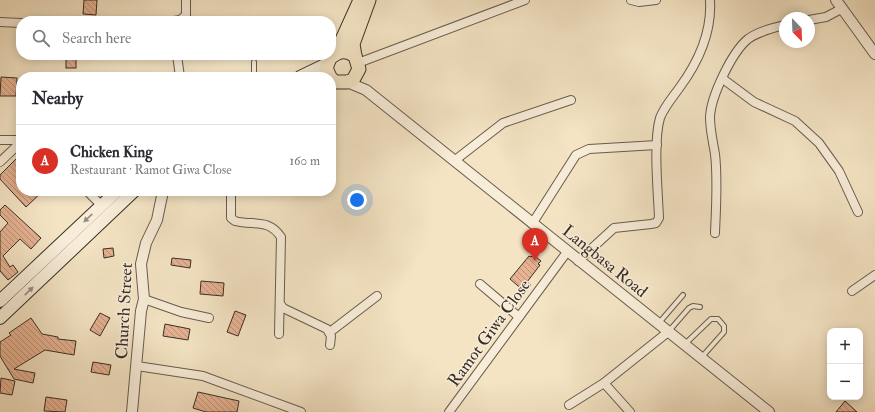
<!DOCTYPE html>
<html lang="en">
<head>
<meta charset="utf-8">
<style>
  :root { --surface:#fff; --page:#f7f7f7; --text:#2b2b33; --muted:#7c7c81; --line:#e1e1e2; --accent:#d93025 }
  body { margin:0; font-family:"IM FELL Double Pica",serif; background:var(--page); color:var(--text) }
  .controls { position:absolute; right:12px; bottom:12px; display:grid; overflow:hidden; border-radius:8px; box-shadow:0 2px 10px #0003 }
  .controls button { width:36px; height:36px; display:grid; place-items:center; padding:0; border:0; border-bottom:1px solid var(--line); background:var(--surface); color:var(--text); font:20px sans-serif }
  .compass { position:absolute; left:779px; top:12px; width:36px; height:36px; border-radius:50%; background:var(--surface); box-shadow:0 2px 10px #0003; rotate:157deg }
  .you { position:absolute; left:357px; top:200px; width:14px; height:14px; margin:-10px; border:3px solid #fff; border-radius:50%; background:#1a73e8; box-shadow:0 0 0 6px #1a73e833 }
  .badge { display:grid; place-items:center; width:26px; height:26px; border-radius:50%; background:var(--accent); color:#fff; font-size:13px; font-weight:700 }
  .pin { position:absolute; translate:-50% -33px; filter:drop-shadow(0 1px 2px #0008) }
  .pin::after { content:''; position:absolute; top:21px; width:14px; height:12px; background:inherit; clip-path:polygon(0 0,100% 0,50% 100%) }
  .list { margin:0; padding:0; list-style:none }
  h2 { display:flex; justify-content:space-between; align-items:center; height:52px; margin:0; padding:0 16px; font-size:17px }
  h2 small { font-size:13px; font-weight:400; color:var(--muted) }
  .list li { display:grid; grid-template-columns:26px 1fr auto; gap:12px; align-items:center; box-sizing:border-box; height:72px; padding:0 16px; border-top:1px solid var(--line) }
  .list b { display:block; font-size:15px; white-space:nowrap }
  .list p { margin:0; font-size:13px; white-space:nowrap; color:var(--muted) }
  .list em { font-size:13px; font-style:normal; color:var(--muted) }
  .icon { flex:none; width:22px; height:22px; fill:none; stroke:currentColor; stroke-width:2; stroke-linecap:round; stroke-linejoin:round }
  .map { position:relative; flex:none; width:875px; height:412px; overflow:hidden }
  .search { position:absolute; background:var(--surface); box-shadow:0 2px 10px #0003; left:16px; top:16px; width:320px; height:44px; display:flex; align-items:center; gap:10px; box-sizing:border-box; padding:0 14px; border-radius:16px; color:var(--muted); font-size:15px }
  .panel { position:absolute; background:var(--surface); box-shadow:0 2px 10px #0003; left:16px; top:72px; width:320px; height:124px; border-radius:16px }
  .map>svg:first-child { display:block }
  .building { fill:url(#building-back-hatch); stroke:#392e27 }
  .lines { fill:none; stroke-linecap:round; stroke-linejoin:round }
  .service-casing { stroke:#685c4e; stroke-width:6 }
  .minor-casing { stroke:#685c4e; stroke-width:10 }
  .tertiary-casing { stroke:#685c4e; stroke-width:12 }
  .secondary-casing { stroke:#392e27; stroke-width:14 }
  .primary-casing { stroke:#392e27; stroke-width:15 }
  .service { stroke:#f8edd9; stroke-width:4 }
  .minor { stroke:#f8edd9; stroke-width:8 }
  .tertiary { stroke:#f8edd9; stroke-width:10 }
  .secondary { stroke:#f8edd9; stroke-width:12 }
  .primary { stroke:#f4e4c4; stroke-width:13 }
  .oneway { fill:#988e80 }
  .labels { text-anchor:middle; dominant-baseline:central; stroke-width:3; stroke-linejoin:round; paint-order:stroke }
  .street-label { font-size:17px; fill:#392e27; stroke:#f8edd9 }
</style>
</head>
<body>
<div class="map">
<svg width="875" height="412" viewBox="0 0 875 412">
  <defs>
    <pattern id="building-back-hatch" width="6" height="6" patternUnits="userSpaceOnUse"><rect width="6" height="6" fill="#e7b393"/><path d="M-1 5l2 2M0 0l6 6M5-1l2 2" fill="none" stroke="#bc9278"/></pattern>
  </defs>
  <rect width="100%" height="100%" fill="#f4e4c4"/>
  <filter id="stains"><feTurbulence type="fractalNoise" baseFrequency=".005" numOctaves="4"/><feColorMatrix values="0 0 0 0 .2 0 0 0 0 .09 0 0 0 0 .02 0 0 0 .5 -.17"/></filter>
  <radialGradient id="worn" r=".72"><stop offset=".6" stop-color="#630" stop-opacity="0"/><stop offset="1" stop-color="#630" stop-opacity=".3"/></radialGradient>
  <g class="building">
    <path d="M 84,0 L 97,0 L 96,15 L 83,14 Z"/>
    <rect x="66" y="55" width="10" height="13"/>
    <path d="M 1,77 L 17,78 L 16,96 L 0,96 Z"/>
    <path d="M 21,154 L 21,191 L 43,191 L 26,207 L 0,179 L 0,175 Z"/>
    <path d="M 5,205 L 41,238 L 31,249 L 20,239 L 3,256 L 10,267 L 13,265 L 18,272 L 8,280 L 0,271 L 0,232 L 8,223 L 0,215 L 0,210 Z"/>
    <path d="M 113,248 L 114,256 L 104,258 L 103,249 Z"/>
    <path d="M 533,255 L 541,261 L 538,264 L 540,265 L 527,282 L 531,285 L 525,292 L 510,279 L 529,256 L 531,257 Z"/>
    <path d="M 172,258 L 191,260 L 190,268 L 171,265 Z"/>
    <path d="M 201,281 L 224,283 L 223,296 L 200,294 Z"/>
    <path d="M 235,311 L 246,315 L 238,336 L 227,332 Z"/>
    <path d="M 100,313 L 110,318 L 100,336 L 90,330 Z"/>
    <path d="M 31,318 L 42,334 L 58,337 L 58,339 L 76,341 L 74,355 L 45,350 L 14,369 L 35,373 L 33,383 L 14,379 L 0,356 L 0,342 L 11,335 L 9,333 Z"/>
    <path d="M 165,324 L 190,329 L 188,340 L 163,336 Z"/>
    <path d="M 93,362 L 111,365 L 109,375 L 91,372 Z"/>
    <path d="M 1,378 L 15,381 L 12,395 L 0,393 Z"/>
    <path d="M 198,392 L 239,401 L 237,412 L 206,412 L 193,408 Z"/>
    <path d="M 46,397 L 67,400 L 65,412 L 44,411 Z"/>
    <path d="M 845,401 L 857,412 L 836,412 Z"/>
  </g>
  <g class="lines">
    <defs>
      <g id="service">
        <path d="M 254,62 L 254,77"/>
        <path d="M 658,324 L 683,295"/>
        <path d="M 669,331 L 689,308 L 693,306 L 700,307"/>
        <path d="M 685,344 L 711,319 L 718,319 L 724,326 L 724,332 L 701,358"/>
      </g>
      <g id="minor">
        <path d="M 631,0 L 639,2 L 656,0"/>
        <path d="M 809,20 L 826,17 L 841,9"/>
        <path d="M 174,21 L 180,20 L 186,15 L 186,0"/>
        <path d="M 0,22 L 21,23"/>
        <path d="M 177,55 L 180,77"/>
        <path d="M 358,63 L 525,0"/>
        <path d="M 723,79 L 754,102 L 795,121 L 819,143 L 839,171 L 858,212"/>
        <path d="M 0,140 L 21,140"/>
        <path d="M 454,161 L 503,123 L 571,100"/>
        <path d="M 0,162 L 21,142"/>
        <path d="M 87,191 L 101,205"/>
        <path d="M 231,191 L 231,218 L 235,221 C 254,226 268,218 281,237 L 279,334"/>
        <path d="M 532,224 L 576,155 L 589,149 L 657,145"/>
        <path d="M 715,233 C 716,207 718,180 715,154 C 713,142 710,130 710,117 C 711,96 732,52 748,39 C 759,31 773,28 785,25"/>
        <path d="M 578,261 L 614,228 L 651,224 L 656,223 L 659,218 C 658,192 653,142 660,118 C 664,107 673,97 680,87 C 699,61 712,33 710,0"/>
        <path d="M 480,284 L 519,317"/>
        <path d="M 852,291 L 875,275"/>
        <path d="M 144,299 L 181,312 L 209,318"/>
        <path d="M 281,305 L 283,308 L 327,329 L 331,336 L 330,345"/>
        <path d="M 330,332 L 377,296"/>
        <path d="M 137,366 L 203,376 L 301,412"/>
        <path d="M 604,383 L 630,412"/>
        <path d="M 569,405 L 604,383 L 668,332"/>
        <path d="M 449,412 L 567,252"/>
      </g>
      <g id="tertiary">
        <path d="M 836,0 L 875,54"/>
        <path d="M 347,82 L 366,90 L 769,412"/>
        <path d="M 132,412 L 141,311 L 144,299 L 141,264 L 146,243 L 157,220 L 163,191"/>
      </g>
      <g id="secondary">
        <path d="M 300,77 L 327,64"/>
        <path d="M 0,301 L 117,191"/>
        <path d="M 0,318 L 134,191"/>
      </g>
      <g id="primary">
        <path d="M 336,53 L 360,0"/>
        <path d="M 355,56 L 353,44 L 369,0"/>
        <path d="M 330,77 L 326,68 L 330,58 C 339,51 345,49 355,56 L 359,69 L 353,80 L 347,82 L 334,82 L 331,78"/>
      </g>
    </defs>
    <use href="#service" class="service-casing"/>
    <use href="#minor" class="minor-casing"/>
    <use href="#tertiary" class="tertiary-casing"/>
    <use href="#secondary" class="secondary-casing"/>
    <use href="#primary" class="primary-casing"/>
    <use href="#service" class="service"/>
    <use href="#minor" class="minor"/>
    <use href="#tertiary" class="tertiary"/>
    <use href="#secondary" class="secondary"/>
    <use href="#primary" class="primary"/>
  </g>
  <defs><path id="oneway-solid" d="M-6-.8H1V-3.2L6.5 0L1 3.2V.8H-6Z"/></defs>
  <g class="oneway">
    <use href="#oneway-solid" transform="translate(88 218) rotate(137)"/>
    <use href="#oneway-solid" transform="translate(29 291) rotate(-44)"/>
  </g>
  <g class="labels">
    <g class="street-label">
      <text transform="translate(605 261) rotate(39)">Langbasa Road</text>
      <text transform="translate(124 311) rotate(-87)">Church Street</text>
      <text transform="translate(489 333) rotate(-54)">Ramot Giwa Close</text>
    </g>
  </g>
  <rect width="100%" height="100%" filter="url(#stains)"/>
  <rect width="100%" height="100%" fill="url(#worn)"/>
</svg>
<div class="controls">
<button>+</button>
<button>−</button>
</div>
<svg class="compass" viewBox="-18 -18 36 36"><path d="M0-13l5 13h-10z" fill="#e53935"/><path d="M0 13l5-13h-10z" fill="#7c7c81"/></svg>
<div class="you"></div>
<div class="pin badge" style="left:535px;top:261px">A</div>
<div class="search"><svg class="icon" aria-label="search" viewBox="0 0 24 24"><circle cx="10" cy="10" r="6"/><path d="M15 15l6 6"/></svg>Search here</div>
<section class="panel">
<h2>Nearby<small></small></h2>
<ul class="list">
<li><span class="badge">A</span><div><b>Chicken King</b><p>Restaurant · Ramot Giwa Close</p></div><em>160 m</em></li>
</ul>
</section>
</div>
</body>
</html>
